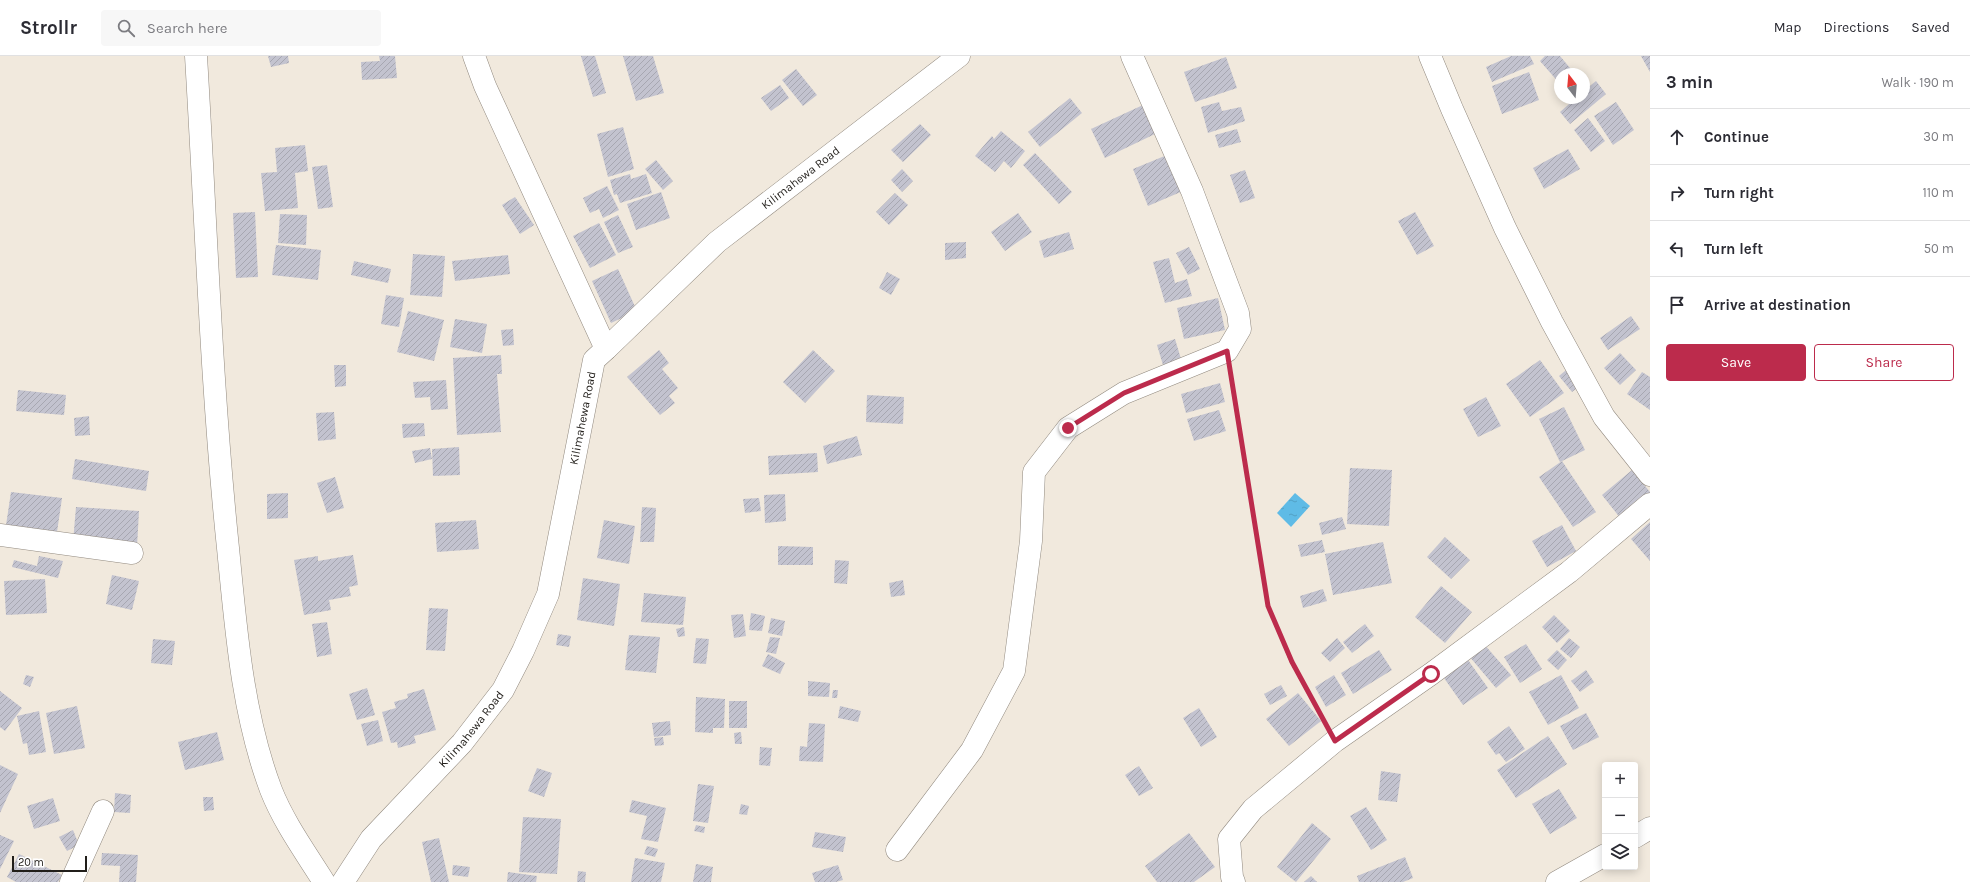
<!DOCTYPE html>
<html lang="en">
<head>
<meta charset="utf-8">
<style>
  :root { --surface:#fff; --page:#f7f7f7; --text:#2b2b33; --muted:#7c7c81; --line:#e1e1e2; --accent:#bc2b4c }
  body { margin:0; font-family:Karla,sans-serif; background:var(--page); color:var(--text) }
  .controls { position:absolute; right:12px; bottom:12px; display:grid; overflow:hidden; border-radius:4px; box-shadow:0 2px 10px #0003 }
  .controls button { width:36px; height:36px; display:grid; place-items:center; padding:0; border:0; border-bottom:1px solid var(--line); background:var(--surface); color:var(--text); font:20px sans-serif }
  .compass { position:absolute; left:1554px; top:12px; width:36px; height:36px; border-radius:50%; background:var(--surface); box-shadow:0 2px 10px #0003; rotate:344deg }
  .scale { position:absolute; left:12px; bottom:10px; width:75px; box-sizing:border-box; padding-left:4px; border:2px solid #211e1a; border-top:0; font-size:11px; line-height:14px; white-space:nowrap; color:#211e1a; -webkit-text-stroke:3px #fff; paint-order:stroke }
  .stop { position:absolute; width:12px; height:12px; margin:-9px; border:3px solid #bc2b4c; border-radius:50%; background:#fff }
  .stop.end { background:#bc2b4c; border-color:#fff; box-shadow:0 1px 4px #0008 }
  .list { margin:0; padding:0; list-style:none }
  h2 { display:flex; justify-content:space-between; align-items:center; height:52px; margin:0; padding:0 16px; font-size:17px }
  h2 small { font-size:13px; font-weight:400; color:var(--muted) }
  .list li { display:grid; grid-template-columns:26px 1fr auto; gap:12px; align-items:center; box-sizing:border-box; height:56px; padding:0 16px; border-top:1px solid var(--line) }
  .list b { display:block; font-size:15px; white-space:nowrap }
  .list em { font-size:13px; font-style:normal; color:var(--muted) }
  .actions { display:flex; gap:8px; padding:12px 16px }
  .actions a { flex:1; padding:9px 0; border:1px solid var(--accent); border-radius:4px; text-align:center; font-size:14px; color:var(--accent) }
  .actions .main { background:var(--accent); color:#fff }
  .icon { flex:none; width:22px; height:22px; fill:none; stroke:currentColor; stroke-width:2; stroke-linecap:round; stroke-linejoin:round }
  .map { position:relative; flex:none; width:1650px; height:826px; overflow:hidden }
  header { display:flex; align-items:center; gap:24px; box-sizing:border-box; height:56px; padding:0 20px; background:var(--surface); border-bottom:1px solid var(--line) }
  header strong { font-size:19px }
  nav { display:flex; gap:22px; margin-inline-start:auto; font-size:14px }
  .search { width:280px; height:36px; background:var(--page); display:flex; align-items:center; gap:10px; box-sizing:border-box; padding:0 14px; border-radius:4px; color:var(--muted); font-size:15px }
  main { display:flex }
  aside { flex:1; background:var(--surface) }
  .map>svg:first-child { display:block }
  .water { fill:url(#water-ripples) }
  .building { fill:url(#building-hatch) }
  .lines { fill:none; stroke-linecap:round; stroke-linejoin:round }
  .minor-casing { stroke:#91897f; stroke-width:23 }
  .path { stroke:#7f7972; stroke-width:2.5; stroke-dasharray:3 3; stroke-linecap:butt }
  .minor { stroke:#fff; stroke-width:22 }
  .route { stroke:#bc2b4c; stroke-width:5 }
  .labels { text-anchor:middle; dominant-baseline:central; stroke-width:3.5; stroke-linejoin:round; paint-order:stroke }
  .street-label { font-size:12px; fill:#211e1a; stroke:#fff }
</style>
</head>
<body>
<header>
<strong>Strollr</strong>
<div class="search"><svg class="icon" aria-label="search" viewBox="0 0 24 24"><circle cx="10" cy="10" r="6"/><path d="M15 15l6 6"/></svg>Search here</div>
<nav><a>Map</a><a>Directions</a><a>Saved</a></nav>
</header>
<main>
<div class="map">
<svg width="1650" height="826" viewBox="0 0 1650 826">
  <defs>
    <pattern id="water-ripples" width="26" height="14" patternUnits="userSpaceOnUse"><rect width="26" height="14" fill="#5fbbe6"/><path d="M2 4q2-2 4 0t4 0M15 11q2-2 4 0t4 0" fill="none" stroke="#52a0c5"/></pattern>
    <pattern id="building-hatch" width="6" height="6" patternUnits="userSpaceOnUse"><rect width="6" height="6" fill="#c3c3cf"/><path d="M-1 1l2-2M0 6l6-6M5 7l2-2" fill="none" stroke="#a7a7b1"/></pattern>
  </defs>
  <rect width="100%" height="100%" fill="#f1e9dd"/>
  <path class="water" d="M 1295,437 L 1310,450 L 1291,471 L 1277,457 Z"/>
  <g class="building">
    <path d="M 268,0 L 288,0 L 289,7 L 271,11 Z"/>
    <path d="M 379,0 L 395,0 L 397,22 L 362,24 L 361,6 L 380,5 Z"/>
    <path d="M 581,0 L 595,0 L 606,37 L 593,41 Z"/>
    <path d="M 623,0 L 653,0 L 664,37 L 636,45 Z"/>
    <path d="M 1511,0 L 1530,0 L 1534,8 L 1492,26 L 1486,11 Z"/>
    <path d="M 1545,0 L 1560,0 L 1575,18 L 1560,18 L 1560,28 L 1540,5 Z"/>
    <path d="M 1641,0 L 1650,0 L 1650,16 Z"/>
    <path d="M 1226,1 L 1237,32 L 1195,46 L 1184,16 Z"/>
    <path d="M 796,13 L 817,39 L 803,50 L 782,24 Z"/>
    <path d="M 1529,16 L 1539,44 L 1502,58 L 1492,30 Z"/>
    <path d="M 1596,25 L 1606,38 L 1570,68 L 1560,56 L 1576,42 L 1584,42 L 1584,35 Z"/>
    <path d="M 780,29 L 789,42 L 771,55 L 761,42 Z"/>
    <path d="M 1070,42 L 1082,57 L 1040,91 L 1028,76 Z"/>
    <path d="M 1219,46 L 1222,55 L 1241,51 L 1245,65 L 1208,77 L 1201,51 Z"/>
    <path d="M 1616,46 L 1634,74 L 1613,89 L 1594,60 Z"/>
    <path d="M 1143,49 L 1157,77 L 1105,102 L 1091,73 Z"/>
    <path d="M 1588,62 L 1605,85 L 1591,96 L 1574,74 Z"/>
    <path d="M 920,68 L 931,79 L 903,106 L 891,94 Z"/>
    <path d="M 623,71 L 634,113 L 608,121 L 597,78 Z"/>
    <path d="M 1237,73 L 1241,86 L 1219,92 L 1215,79 Z"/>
    <path d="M 1001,75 L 1025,95 L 1011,112 L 1004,105 L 995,116 L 975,100 L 992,80 L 994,83 Z"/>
    <path d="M 305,89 L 308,115 L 295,117 L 298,152 L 265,155 L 261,117 L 277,116 L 275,92 Z"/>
    <path d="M 1568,93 L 1580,113 L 1544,133 L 1533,112 Z"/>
    <path d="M 1035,97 L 1072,136 L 1059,148 L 1023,109 Z"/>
    <path d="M 1167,99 L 1183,135 L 1148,150 L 1133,113 Z"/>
    <path d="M 656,104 L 673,125 L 663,134 L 645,113 Z"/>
    <path d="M 327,109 L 333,151 L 318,153 L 312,111 Z"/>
    <path d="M 902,113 L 913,125 L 902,136 L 891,124 Z"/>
    <path d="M 1245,114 L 1255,142 L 1240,147 L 1230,119 Z"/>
    <path d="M 630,118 L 631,123 L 646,118 L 652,137 L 620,147 L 617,138 L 614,139 L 610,124 Z"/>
    <path d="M 607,130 L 619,154 L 603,162 L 599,153 L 590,157 L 583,142 Z"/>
    <path d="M 661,136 L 670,162 L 636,174 L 627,148 Z"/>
    <path d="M 895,137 L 908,149 L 889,169 L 876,156 Z"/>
    <path d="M 515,141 L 534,169 L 520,178 L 502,149 Z"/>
    <path d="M 255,156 L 258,221 L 236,222 L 233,157 Z"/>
    <path d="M 1415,156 L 1434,190 L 1417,199 L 1398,165 Z"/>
    <path d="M 1018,157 L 1032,176 L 1005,195 L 991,176 Z"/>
    <path d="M 280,158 L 307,159 L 306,189 L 278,187 Z"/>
    <path d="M 618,159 L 633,191 L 618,197 L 604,166 Z"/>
    <path d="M 599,167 L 616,199 L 590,212 L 573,180 Z"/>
    <path d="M 1069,176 L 1074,193 L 1044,202 L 1039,185 Z"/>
    <path d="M 966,186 L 966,202 L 945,204 L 945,187 Z"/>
    <path d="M 276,189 L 321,194 L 318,224 L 272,219 Z"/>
    <path d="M 1189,191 L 1200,213 L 1188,219 L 1176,197 Z"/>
    <path d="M 413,198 L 445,200 L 442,241 L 410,239 Z"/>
    <path d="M 508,199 L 510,218 L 455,225 L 452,205 Z"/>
    <path d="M 1169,202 L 1175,227 L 1187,223 L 1192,240 L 1165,247 L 1153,206 Z"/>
    <path d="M 354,205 L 391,213 L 388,227 L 351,219 Z"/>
    <path d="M 618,213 L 637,255 L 611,267 L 592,225 Z"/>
    <path d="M 887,216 L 900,223 L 891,239 L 879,232 Z"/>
    <path d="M 386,239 L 404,242 L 399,271 L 381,268 Z"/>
    <path d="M 1218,242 L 1225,274 L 1184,283 L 1177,252 Z"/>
    <path d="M 408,255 L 444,264 L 434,305 L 397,296 Z"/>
    <path d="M 1631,260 L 1640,273 L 1608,294 L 1600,282 Z"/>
    <path d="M 455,263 L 487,268 L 482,297 L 450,291 Z"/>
    <path d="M 513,273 L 514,289 L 503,290 L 501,274 Z"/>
    <path d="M 1175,283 L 1181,303 L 1163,309 L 1157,289 Z"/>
    <path d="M 659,294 L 669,307 L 662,313 L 678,332 L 669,340 L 675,347 L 660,359 L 627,321 Z"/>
    <path d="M 813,294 L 835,315 L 805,347 L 783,326 Z"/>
    <path d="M 1620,297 L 1636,314 L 1620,329 L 1604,312 Z"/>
    <path d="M 501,299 L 502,318 L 497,318 L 501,376 L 457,379 L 453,302 Z"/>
    <path d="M 1540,304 L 1564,337 L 1530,361 L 1506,328 Z"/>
    <path d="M 334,309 L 346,309 L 346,330 L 335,331 Z"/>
    <path d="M 1572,309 L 1585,326 L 1572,336 L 1559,320 Z"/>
    <path d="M 1642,316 L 1650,321 L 1650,354 L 1627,338 Z"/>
    <path d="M 446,324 L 448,353 L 431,354 L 430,341 L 415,342 L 413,326 Z"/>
    <path d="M 1220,327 L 1225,346 L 1186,357 L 1181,338 Z"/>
    <path d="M 18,334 L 66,339 L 64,359 L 16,355 Z"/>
    <path d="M 867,339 L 904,341 L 903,368 L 866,366 Z"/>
    <path d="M 1486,341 L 1501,370 L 1478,381 L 1463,353 Z"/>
    <path d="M 1564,351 L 1585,394 L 1560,406 L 1539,363 Z"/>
    <path d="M 1219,354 L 1226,375 L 1194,385 L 1187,363 Z"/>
    <path d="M 334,356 L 336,383 L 318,385 L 316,357 Z"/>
    <path d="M 89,360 L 90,379 L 75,380 L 74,362 Z"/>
    <path d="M 424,367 L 425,380 L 403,382 L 402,368 Z"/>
    <path d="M 857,380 L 862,399 L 827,408 L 823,390 Z"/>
    <path d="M 459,391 L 460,419 L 433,420 L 432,393 Z"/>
    <path d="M 430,392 L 432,403 L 415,407 L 412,395 Z"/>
    <path d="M 817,397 L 818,416 L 769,419 L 768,400 Z"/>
    <path d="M 75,403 L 149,415 L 146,435 L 72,423 Z"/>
    <path d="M 1562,405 L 1596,456 L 1573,471 L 1539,421 Z"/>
    <path d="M 1350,412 L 1392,414 L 1389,470 L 1347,468 Z"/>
    <path d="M 1632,414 L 1650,436 L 1650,439 L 1621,463 L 1602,439 Z"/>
    <path d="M 335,421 L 344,452 L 327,457 L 317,427 Z"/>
    <path d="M 11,436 L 62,442 L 56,483 L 5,476 Z"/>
    <path d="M 288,437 L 288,462 L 267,463 L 267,438 Z"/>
    <path d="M 785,438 L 786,465 L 765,467 L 764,439 Z"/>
    <path d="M 759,442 L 761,455 L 745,457 L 743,443 Z"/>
    <path d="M 76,451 L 139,455 L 137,491 L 73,486 Z"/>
    <path d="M 642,451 L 656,452 L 654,486 L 640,486 Z"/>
    <path d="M 1342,461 L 1346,473 L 1322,479 L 1319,467 Z"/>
    <path d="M 476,464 L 479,493 L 437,496 L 435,467 Z"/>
    <path d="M 604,464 L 635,470 L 629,508 L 597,502 Z"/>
    <path d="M 1650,466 L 1650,505 L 1631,483 Z"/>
    <path d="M 1562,469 L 1576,495 L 1547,511 L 1532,485 Z"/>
    <path d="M 1445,481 L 1470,504 L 1451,523 L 1427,501 Z"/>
    <path d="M 1322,484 L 1325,496 L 1301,501 L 1298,489 Z"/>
    <path d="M 1383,486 L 1392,527 L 1333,539 L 1325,498 Z"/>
    <path d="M 778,490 L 813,491 L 813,509 L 778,509 Z"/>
    <path d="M 353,499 L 358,529 L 349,531 L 351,540 L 329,544 L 331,554 L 304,559 L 294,504 L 318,500 L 318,505 Z"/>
    <path d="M 39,500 L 63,505 L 58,522 L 12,511 L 14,504 L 37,510 Z"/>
    <path d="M 835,504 L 849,505 L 847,528 L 834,527 Z"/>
    <path d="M 112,519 L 139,525 L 132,554 L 106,548 Z"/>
    <path d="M 583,522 L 620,528 L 614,570 L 577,564 Z"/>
    <path d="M 45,523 L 47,557 L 6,559 L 4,525 Z"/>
    <path d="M 903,524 L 905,539 L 891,541 L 889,527 Z"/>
    <path d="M 1441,530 L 1472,556 L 1445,587 L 1415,561 Z"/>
    <path d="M 1323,533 L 1327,545 L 1303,552 L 1300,540 Z"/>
    <path d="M 644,537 L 686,541 L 683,569 L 641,566 Z"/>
    <path d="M 429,552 L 448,553 L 445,595 L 426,594 Z"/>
    <path d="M 751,557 L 765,560 L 762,575 L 749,574 Z"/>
    <path d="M 743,558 L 746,580 L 734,582 L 731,559 Z"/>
    <path d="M 1554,559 L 1570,575 L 1557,587 L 1542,571 Z"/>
    <path d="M 771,562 L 785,565 L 782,580 L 768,577 Z"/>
    <path d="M 327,566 L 332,598 L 317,601 L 312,568 Z"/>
    <path d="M 1365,568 L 1374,580 L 1352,597 L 1343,586 Z"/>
    <path d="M 684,571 L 685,580 L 678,581 L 676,573 Z"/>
    <path d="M 558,578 L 571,580 L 569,591 L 556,589 Z"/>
    <path d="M 629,579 L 660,581 L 656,617 L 625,614 Z"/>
    <path d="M 770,581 L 780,582 L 776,598 L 766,596 Z"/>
    <path d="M 696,582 L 709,583 L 706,608 L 693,607 Z"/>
    <path d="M 1337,582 L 1345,592 L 1330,606 L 1321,597 Z"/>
    <path d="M 1569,582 L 1580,591 L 1571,602 L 1560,593 Z"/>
    <path d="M 153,583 L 175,585 L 172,609 L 151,607 Z"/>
    <path d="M 1483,587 L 1511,619 L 1496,632 L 1469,600 Z"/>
    <path d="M 1526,588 L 1542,613 L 1520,627 L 1504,601 Z"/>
    <path d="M 1379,594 L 1392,614 L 1353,638 L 1341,617 Z"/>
    <path d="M 1557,594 L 1567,604 L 1558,614 L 1547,604 Z"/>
    <path d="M 768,598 L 785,607 L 780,618 L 762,610 Z"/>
    <path d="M 1468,604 L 1488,632 L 1463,649 L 1444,622 Z"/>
    <path d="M 1586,614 L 1594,626 L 1580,636 L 1571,625 Z"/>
    <path d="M 26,619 L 34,621 L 30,631 L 23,628 Z"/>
    <path d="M 1334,619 L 1346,639 L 1326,651 L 1315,631 Z"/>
    <path d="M 1561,619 L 1579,652 L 1548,669 L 1529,636 Z"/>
    <path d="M 808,625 L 830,627 L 829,641 L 808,640 Z"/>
    <path d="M 1281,629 L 1287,640 L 1270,649 L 1264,638 Z"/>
    <path d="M 367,632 L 375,659 L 357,664 L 349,638 Z"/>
    <path d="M 424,633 L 436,674 L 414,680 L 416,687 L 398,692 L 397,686 L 391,687 L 382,656 L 396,652 L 394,646 L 408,642 L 407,638 Z"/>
    <path d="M 833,634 L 838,634 L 837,642 L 832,642 Z"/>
    <path d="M 0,635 L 22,652 L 5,675 L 0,671 Z"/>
    <path d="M 1298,637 L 1321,665 L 1289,690 L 1266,663 Z"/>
    <path d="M 696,641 L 725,643 L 724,672 L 713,672 L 713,677 L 695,676 Z"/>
    <rect x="729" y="645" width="18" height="27"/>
    <path d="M 77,650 L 85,692 L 54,698 L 46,657 Z"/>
    <path d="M 840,650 L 861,655 L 858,666 L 838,662 Z"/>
    <path d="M 1199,652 L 1217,681 L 1201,691 L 1183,662 Z"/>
    <path d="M 39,655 L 46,696 L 29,699 L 27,687 L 23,688 L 17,660 Z"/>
    <path d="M 1586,657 L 1599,681 L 1573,694 L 1560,670 Z"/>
    <path d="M 378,664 L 383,685 L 367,690 L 361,668 Z"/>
    <path d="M 670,665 L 671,679 L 654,681 L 652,667 Z"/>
    <path d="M 809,667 L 825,668 L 823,706 L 799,705 L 800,690 L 807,691 Z"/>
    <path d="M 1509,670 L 1525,693 L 1506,706 L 1499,697 L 1496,699 L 1487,686 Z"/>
    <path d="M 217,676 L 224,704 L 185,714 L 178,686 Z"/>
    <path d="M 741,676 L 742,688 L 735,688 L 734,677 Z"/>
    <path d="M 1548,680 L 1567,708 L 1516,742 L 1497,714 Z"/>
    <path d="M 663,681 L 664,689 L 655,690 L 654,682 Z"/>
    <path d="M 760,691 L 772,692 L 770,710 L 759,709 Z"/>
    <path d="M 0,709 L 18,718 L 0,757 Z"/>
    <path d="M 1139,710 L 1153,732 L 1139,740 L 1125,719 Z"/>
    <path d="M 537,712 L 552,717 L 544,741 L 528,735 Z"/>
    <path d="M 1381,715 L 1401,718 L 1397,746 L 1378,744 Z"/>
    <path d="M 698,728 L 714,730 L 708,767 L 693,765 Z"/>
    <path d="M 1559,733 L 1577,762 L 1550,778 L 1532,748 Z"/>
    <path d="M 115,737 L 131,739 L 130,757 L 114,756 Z"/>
    <path d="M 203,741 L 213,741 L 214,754 L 204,755 Z"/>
    <path d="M 53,742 L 60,765 L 34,773 L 27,750 Z"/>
    <path d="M 632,744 L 666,752 L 658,786 L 641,783 L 647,760 L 629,756 Z"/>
    <path d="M 741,748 L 749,750 L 747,759 L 739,758 Z"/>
    <path d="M 1366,751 L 1387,784 L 1371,794 L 1350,760 Z"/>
    <path d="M 523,761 L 561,763 L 557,818 L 519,816 Z"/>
    <path d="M 1312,767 L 1331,783 L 1296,826 L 1277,811 Z"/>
    <path d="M 696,769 L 705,771 L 704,777 L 694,775 Z"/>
    <path d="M 73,774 L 79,789 L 67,795 L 59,781 Z"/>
    <path d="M 815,776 L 846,781 L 843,796 L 812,791 Z"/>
    <path d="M 1189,777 L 1215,811 L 1194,826 L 1157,826 L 1145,810 Z"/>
    <path d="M 0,779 L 14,785 L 0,813 Z"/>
    <path d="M 439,782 L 449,826 L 431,826 L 422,786 Z"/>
    <path d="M 647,790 L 658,793 L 655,801 L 644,798 Z"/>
    <path d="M 102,797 L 138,799 L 136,826 L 119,826 L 120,810 L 101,809 Z"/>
    <path d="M 19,798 L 62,819 L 58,826 L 16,826 L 7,821 Z"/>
    <path d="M 1405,801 L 1413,822 L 1403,826 L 1359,826 L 1357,820 Z"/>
    <path d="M 635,802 L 665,807 L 661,826 L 631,826 Z"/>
    <path d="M 696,808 L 713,811 L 711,826 L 693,826 Z"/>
    <path d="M 453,809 L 470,811 L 468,821 L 452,819 Z"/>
    <path d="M 838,809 L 843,824 L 836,826 L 815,826 L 812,817 Z"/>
    <path d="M 578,815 L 586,816 L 585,826 L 577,826 Z"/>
    <path d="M 508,816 L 537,820 L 536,826 L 507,826 Z"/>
    <path d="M 1311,820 L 1317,826 L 1304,826 Z"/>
  </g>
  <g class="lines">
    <defs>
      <g id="minor">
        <path d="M 196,0 C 206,164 211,329 228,492 C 236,573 242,657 271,734 C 284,767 306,797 324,826"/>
        <path d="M 474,0 L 485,30 L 606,293"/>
        <path d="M 1430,0 L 1452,53 L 1505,172 L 1552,266 L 1604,361 L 1650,419"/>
        <path d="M 0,479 L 132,497"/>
        <path d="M 1635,781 L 1650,772"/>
        <path d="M 897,794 L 972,694 L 1014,615 L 1031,485 L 1034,416 L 1068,372 L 1124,337 L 1227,295 L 1240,273 L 1238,257 L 1192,135 L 1132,0"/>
        <path d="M 71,826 L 103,755"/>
        <path id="s1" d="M 343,826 L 371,783 L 462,687 L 503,634 L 523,595 L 548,538 L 594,304 L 606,293 L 717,186 L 959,0"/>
        <path d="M 1234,826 L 1232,821 L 1229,783 L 1253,753 L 1335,685 L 1431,618 L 1569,516 L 1650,448"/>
        <path d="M 1557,826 L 1605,799"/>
      </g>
    </defs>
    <use href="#minor" class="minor-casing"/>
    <path class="path" d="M 1230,318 L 1268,550 L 1291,606 L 1323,664"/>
    <use href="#minor" class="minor"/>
  </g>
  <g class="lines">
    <path class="route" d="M 1068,372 L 1124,337 L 1227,295 L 1268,550 L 1292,606 L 1335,685 L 1431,618"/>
  </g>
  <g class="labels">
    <g class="street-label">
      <text stroke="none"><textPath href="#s1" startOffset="871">Kilimahewa Road</textPath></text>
      <text stroke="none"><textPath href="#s1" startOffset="536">Kilimahewa Road</textPath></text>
      <text stroke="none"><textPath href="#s1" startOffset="200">Kilimahewa Road</textPath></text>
    </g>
  </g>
</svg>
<div class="controls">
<button>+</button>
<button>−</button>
<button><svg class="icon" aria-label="layers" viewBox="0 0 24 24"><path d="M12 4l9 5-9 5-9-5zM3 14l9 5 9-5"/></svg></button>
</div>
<svg class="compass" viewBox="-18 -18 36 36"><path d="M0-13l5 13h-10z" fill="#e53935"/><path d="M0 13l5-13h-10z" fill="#7c7c81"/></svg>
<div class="scale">20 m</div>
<div class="stop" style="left:1431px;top:618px"></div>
<div class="stop end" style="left:1068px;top:372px"></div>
</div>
<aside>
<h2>3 min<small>Walk · 190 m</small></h2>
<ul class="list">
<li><svg class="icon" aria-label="ahead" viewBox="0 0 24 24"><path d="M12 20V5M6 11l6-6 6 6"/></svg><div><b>Continue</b></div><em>30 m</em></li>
<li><svg class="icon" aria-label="right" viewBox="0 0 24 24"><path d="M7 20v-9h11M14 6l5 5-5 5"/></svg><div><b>Turn right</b></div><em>110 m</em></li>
<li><svg class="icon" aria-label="left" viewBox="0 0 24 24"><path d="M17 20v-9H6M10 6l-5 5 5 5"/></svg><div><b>Turn left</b></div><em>50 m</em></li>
<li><svg class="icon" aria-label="arrive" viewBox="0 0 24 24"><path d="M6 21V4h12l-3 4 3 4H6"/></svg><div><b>Arrive at destination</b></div></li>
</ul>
<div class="actions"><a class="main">Save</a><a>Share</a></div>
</aside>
</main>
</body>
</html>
